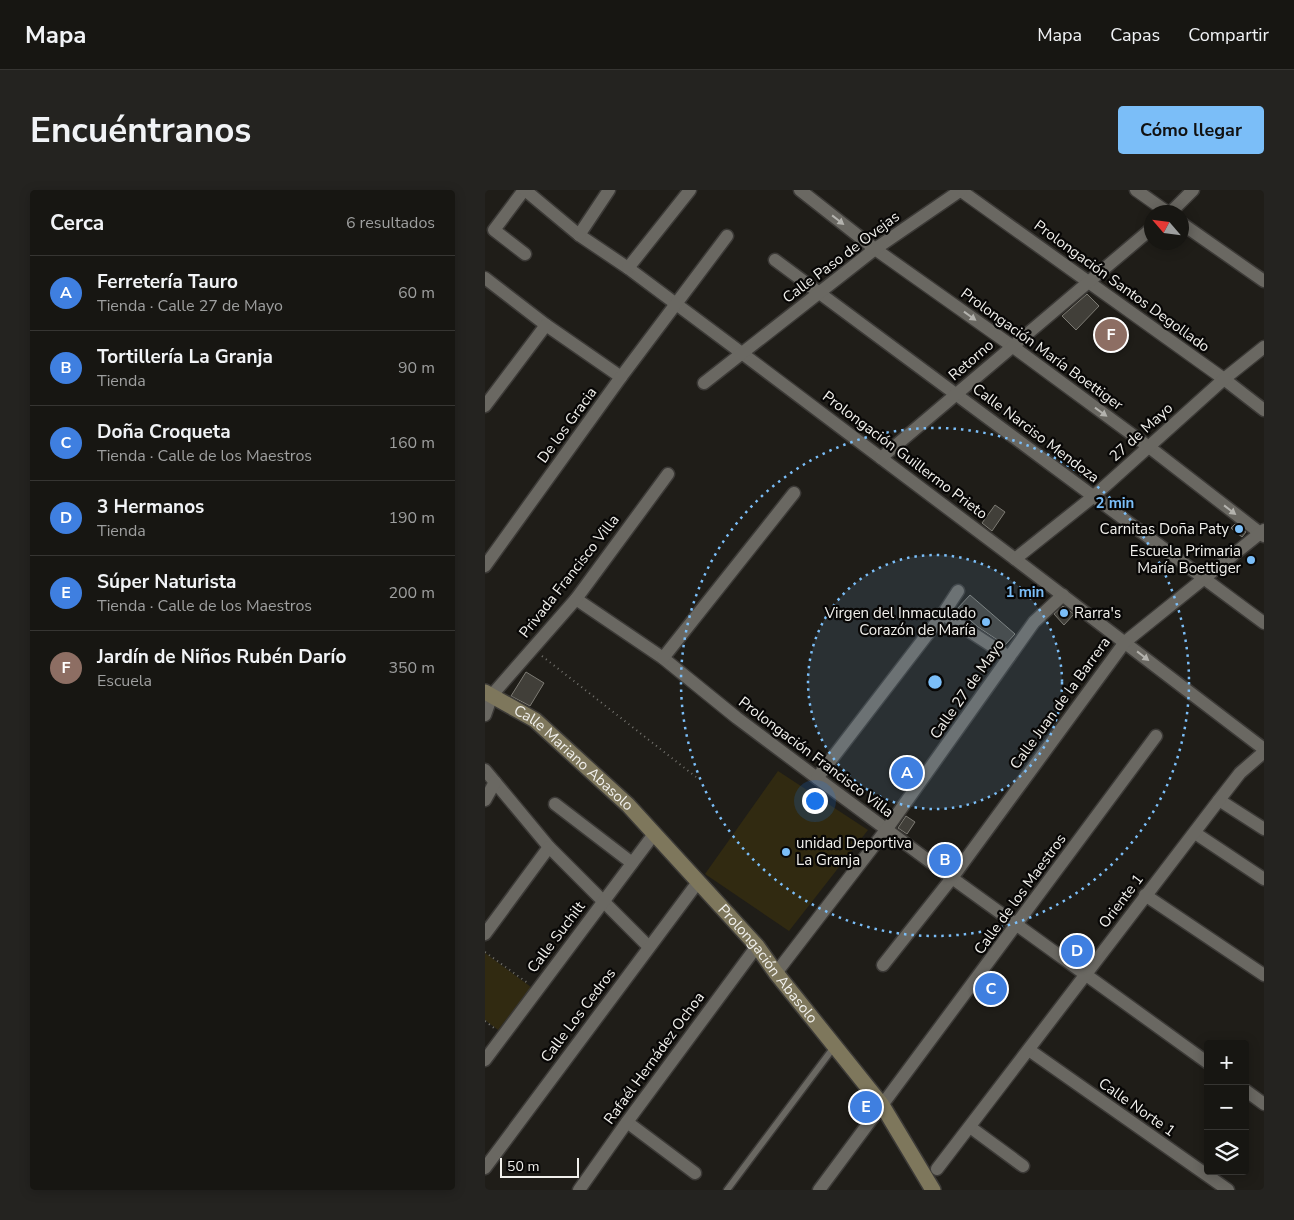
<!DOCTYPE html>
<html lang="es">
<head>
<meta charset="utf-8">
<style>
  :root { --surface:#171612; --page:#242320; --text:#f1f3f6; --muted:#9e9f9f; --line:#363532; --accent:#7bbef8 }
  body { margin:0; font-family:"Nunito Sans",sans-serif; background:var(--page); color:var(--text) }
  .controls { position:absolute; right:15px; bottom:15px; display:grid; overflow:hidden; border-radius:5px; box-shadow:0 2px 12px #0003 }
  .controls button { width:45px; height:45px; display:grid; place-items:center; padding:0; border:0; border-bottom:1px solid var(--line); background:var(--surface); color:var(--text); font:25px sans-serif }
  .compass { position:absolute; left:659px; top:15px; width:45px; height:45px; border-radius:50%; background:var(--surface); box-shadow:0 2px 12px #0003; rotate:298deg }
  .scale { position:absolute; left:15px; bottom:12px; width:79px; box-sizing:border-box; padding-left:5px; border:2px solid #f1f0ec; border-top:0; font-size:14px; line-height:18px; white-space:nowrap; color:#f1f0ec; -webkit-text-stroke:4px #080706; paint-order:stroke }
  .you { position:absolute; left:329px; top:610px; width:18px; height:18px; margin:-12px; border:4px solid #fff; border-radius:50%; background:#1a73e8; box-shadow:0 0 0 8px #1a73e833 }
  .badge { display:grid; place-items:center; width:32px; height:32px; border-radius:50%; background:var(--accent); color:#fff; font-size:16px; font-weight:700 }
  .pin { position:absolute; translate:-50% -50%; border:2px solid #fff; box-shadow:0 1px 5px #0006 }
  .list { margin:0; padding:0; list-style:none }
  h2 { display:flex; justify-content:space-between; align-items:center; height:65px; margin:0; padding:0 20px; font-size:21px }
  h2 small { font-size:16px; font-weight:400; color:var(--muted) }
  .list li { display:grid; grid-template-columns:32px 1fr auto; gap:15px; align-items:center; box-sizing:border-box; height:75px; padding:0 20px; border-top:1px solid var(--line) }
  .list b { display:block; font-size:19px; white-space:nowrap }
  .list p { margin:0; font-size:16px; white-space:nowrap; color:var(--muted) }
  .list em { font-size:16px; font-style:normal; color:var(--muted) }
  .icon { flex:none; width:28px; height:28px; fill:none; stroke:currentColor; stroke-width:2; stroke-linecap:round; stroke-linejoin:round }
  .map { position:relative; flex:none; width:779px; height:1000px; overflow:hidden; border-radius:5px }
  header { display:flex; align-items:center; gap:30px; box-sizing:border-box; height:70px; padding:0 25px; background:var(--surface); border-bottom:1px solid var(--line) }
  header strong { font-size:24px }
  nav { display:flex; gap:28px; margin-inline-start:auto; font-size:18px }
  .intro { display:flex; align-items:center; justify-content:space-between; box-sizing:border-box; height:120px; padding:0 30px }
  h1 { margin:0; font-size:35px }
  .button { padding:12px 22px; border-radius:5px; background:var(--accent); color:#111; font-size:18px; font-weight:700 }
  main { display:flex; gap:30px; padding:0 30px }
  aside { flex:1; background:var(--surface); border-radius:5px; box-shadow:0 2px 12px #0003 }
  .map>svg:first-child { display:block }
  .green { fill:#312a11 }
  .building { fill:#413f39; stroke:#7d7b74 }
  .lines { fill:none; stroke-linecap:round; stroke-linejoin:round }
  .lane-casing { stroke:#3c3a37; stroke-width:9 }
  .street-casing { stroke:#3c3a37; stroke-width:15 }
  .secondary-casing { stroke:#3c3a37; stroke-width:18 }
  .path { stroke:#75746f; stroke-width:2; stroke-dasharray:1 4; stroke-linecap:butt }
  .lane { stroke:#6a6862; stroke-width:6 }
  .street { stroke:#6a6862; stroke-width:12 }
  .secondary { stroke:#7e775c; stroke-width:15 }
  .oneway { fill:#b4b3ae }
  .ring { fill:none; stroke:#7bbef8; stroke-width:2.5; stroke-dasharray:2.5 5 }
  .poi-dot { fill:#7bbef8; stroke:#080706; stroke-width:2 }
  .labels { text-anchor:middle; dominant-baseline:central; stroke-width:4.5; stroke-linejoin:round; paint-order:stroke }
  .street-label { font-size:15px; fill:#f1f0ec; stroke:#080706 }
  .poi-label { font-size:15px; fill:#f1f0ec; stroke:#080706; text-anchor:end }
  .centre { fill:#7bbef8; stroke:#080706; stroke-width:2.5 }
  .ring-label { font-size:15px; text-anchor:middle; font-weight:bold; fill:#7bbef8; stroke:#080706; stroke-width:4.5; stroke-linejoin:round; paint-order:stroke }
</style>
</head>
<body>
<header>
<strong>Mapa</strong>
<nav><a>Mapa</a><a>Capas</a><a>Compartir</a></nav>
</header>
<div class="intro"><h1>Encuéntranos</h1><a class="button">Cómo llegar</a></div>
<main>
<aside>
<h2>Cerca<small>6 resultados</small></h2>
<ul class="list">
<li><span class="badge" style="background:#3f7fe0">A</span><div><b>Ferretería Tauro</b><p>Tienda · Calle 27 de Mayo</p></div><em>60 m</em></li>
<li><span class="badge" style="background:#3f7fe0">B</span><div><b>Tortillería La Granja</b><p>Tienda</p></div><em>90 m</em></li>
<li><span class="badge" style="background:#3f7fe0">C</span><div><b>Doña Croqueta</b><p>Tienda · Calle de los Maestros</p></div><em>160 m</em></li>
<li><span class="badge" style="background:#3f7fe0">D</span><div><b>3 Hermanos</b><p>Tienda</p></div><em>190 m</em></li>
<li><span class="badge" style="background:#3f7fe0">E</span><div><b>Súper Naturista</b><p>Tienda · Calle de los Maestros</p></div><em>200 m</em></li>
<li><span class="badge" style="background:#8d6e63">F</span><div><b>Jardín de Niños Rubén Darío</b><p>Escuela</p></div><em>350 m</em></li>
</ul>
</aside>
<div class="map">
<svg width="779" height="1000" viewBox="0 0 779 1000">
  <rect width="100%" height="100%" fill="#1f1d18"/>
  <g class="green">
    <path d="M 293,581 L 383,640 L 304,741 L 220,684 Z"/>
    <path d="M 0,763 L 46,797 L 13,840 L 0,830 Z"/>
  </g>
  <g class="building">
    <path d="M 602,104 L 614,116 L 591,140 L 577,126 Z"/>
    <path d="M 510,315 L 520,322 L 507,341 L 497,333 Z"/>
    <path d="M 750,334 L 761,342 L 757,347 L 746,338 Z"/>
    <path d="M 485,405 L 530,444 L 520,455 L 493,437 L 472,419 Z"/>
    <path d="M 578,416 L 589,424 L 579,435 L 569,424 Z"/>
    <path d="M 41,482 L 59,493 L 45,516 L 26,506 Z"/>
    <path d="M 419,566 L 435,578 L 421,597 L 405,585 Z"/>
    <path d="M 421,626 L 430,632 L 422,644 L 413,638 Z"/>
    <path d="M 457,662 L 469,671 L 465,676 L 453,667 Z"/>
    <path d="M 586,744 L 609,760 L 599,773 L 576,757 Z"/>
    <path d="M 508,783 L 521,792 L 504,815 L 491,805 Z"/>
    <path d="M 380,908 L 386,916 L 379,925 L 372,919 Z"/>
  </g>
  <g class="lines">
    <defs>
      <path id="lane" d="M 242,1000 L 349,857"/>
      <g id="street">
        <path d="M 39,0 L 9,40 L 40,64"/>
        <path d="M 40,0 L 94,45 L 143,78 L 258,164 L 530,369 L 779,559"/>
        <path d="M 315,0 L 390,59 L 527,156 L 664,257 L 779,346"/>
        <path d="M 475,0 L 739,189 L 779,220"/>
        <path d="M 651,0 L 682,22"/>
        <path d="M 686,22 L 708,0"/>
        <path d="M 696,33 L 779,91"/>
        <path d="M 94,45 L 124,0"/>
        <path d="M 290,70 L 779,433"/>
        <path d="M 143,78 L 205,0"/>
        <path d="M 0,88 L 61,135 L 136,187"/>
        <path d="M 219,193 L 390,59 L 476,0"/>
        <path d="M 0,216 L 61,135"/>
        <path d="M 396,268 L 666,39"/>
        <path d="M 530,369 L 609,306 L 739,189 L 779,157"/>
        <path d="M 0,376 L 136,187 L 242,46"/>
        <path d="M 91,409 L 178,468 L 252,528 L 332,588 L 467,688 L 723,873"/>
        <path d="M 458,424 L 524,467"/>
        <path d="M 178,468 L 309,303"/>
        <path d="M 0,525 L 7,505 L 91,409 L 183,284"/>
        <path d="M 0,580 L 64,657 L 164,757"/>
        <path d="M 332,588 L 458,424 L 473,401"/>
        <path d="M 0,610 L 10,592"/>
        <path d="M 734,610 L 779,639"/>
        <path d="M 70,614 L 147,673"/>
        <path d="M 710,643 L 779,689"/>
        <path d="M 660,705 L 779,785"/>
        <path d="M 0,744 L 64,657"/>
        <path d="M 398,775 L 467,688 L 640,452 L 779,340"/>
        <path d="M 291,783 L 401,640 L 549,432 L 578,405"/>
        <path d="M 544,860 L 743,1000"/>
        <path d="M 0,870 L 169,644"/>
        <path d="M 760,900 L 779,914"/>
        <path d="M 142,932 L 210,983"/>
        <path d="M 485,937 L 538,976"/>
        <path d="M 0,978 L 213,692"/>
        <path d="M 452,979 L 734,610 L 755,583 L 779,562"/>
        <path d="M 94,1000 L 142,932 L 272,756"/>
        <path d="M 334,1000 L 671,546"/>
      </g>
      <g id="secondary">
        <path id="s1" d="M 0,502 L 50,530 L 143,615 L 272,756 L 291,783 L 397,915 L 448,1000"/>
      </g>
    </defs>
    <use href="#lane" class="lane-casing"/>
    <use href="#street" class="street-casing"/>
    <use href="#secondary" class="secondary-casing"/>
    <g class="path">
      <path d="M 57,466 L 211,587"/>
      <path d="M 0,762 L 44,794"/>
      <path d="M 0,831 L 9,838"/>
    </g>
    <use href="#lane" class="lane"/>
    <use href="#street" class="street"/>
    <use href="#secondary" class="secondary"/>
  </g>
  <defs><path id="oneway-solid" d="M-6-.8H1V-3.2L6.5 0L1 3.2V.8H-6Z" transform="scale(1.25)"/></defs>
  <g class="oneway">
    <use href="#oneway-solid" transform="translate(353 30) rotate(38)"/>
    <use href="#oneway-solid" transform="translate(485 126) rotate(36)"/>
    <use href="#oneway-solid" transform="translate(616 222) rotate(36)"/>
    <use href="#oneway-solid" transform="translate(745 320) rotate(38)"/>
    <use href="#oneway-solid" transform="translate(658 466) rotate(38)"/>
  </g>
  <circle cx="450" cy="492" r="127" fill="#7bbef8" fill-opacity=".12"/>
  <g class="ring">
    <circle cx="450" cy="492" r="127"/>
    <circle cx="450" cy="492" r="254"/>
  </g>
  <g class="poi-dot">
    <circle cx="754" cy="339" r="5"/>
    <circle cx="766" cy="370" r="5"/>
    <circle cx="579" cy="423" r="5"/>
    <circle cx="501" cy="432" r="5"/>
    <circle cx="301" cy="662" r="5"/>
  </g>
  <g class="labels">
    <g class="street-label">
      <text transform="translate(356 67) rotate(-37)">Calle Paso de Ovejas</text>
      <text transform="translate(637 96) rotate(36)">Prolongación Santos Degollado</text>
      <text transform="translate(557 159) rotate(36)">Prolongación María Boettiger</text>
      <text transform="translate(486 170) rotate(-41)">Retorno</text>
      <text transform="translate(82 235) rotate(-54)">De los Gracia</text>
      <text transform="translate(656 242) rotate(-42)">27 de Mayo</text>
      <text transform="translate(551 243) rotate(37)">Calle Narciso Mendoza</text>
      <text transform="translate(420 265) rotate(37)">Prolongación Guillermo Prieto</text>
      <text transform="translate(84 386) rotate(-52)">Privada Francisco Villa</text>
      <text transform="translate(482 499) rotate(-55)">Calle 27 de Mayo</text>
      <text transform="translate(575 513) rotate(-54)">Calle Juan de la Barrera</text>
      <text transform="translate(331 567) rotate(37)">Prolongación Francisco Villa</text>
      <text stroke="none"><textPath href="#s1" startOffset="111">Calle Mariano Abasolo</textPath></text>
      <text transform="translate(535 704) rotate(-54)">Calle de los Maestros</text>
      <text transform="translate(636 711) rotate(-53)">Oriente 1</text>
      <text transform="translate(71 747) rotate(-53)">Calle Suchilt</text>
      <text stroke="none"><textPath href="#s1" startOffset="395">Prolongación Abasolo</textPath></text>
      <text transform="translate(93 825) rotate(-53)">Calle Los Cedros</text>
      <text transform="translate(169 868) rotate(-54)">Rafaél Hernádez Ochoa</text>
      <text transform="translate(652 917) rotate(35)">Calle Norte 1</text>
    </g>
    <g class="poi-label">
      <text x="744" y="339">Carnitas Doña Paty</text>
      <text x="756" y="361">Escuela Primaria<tspan x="756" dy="17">María Boettiger</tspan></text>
      <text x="491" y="423">Virgen del Inmaculado<tspan x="491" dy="17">Corazón de María</tspan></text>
      <text x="589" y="423" text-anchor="start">Rarra's</text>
      <text x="311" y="653" text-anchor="start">unidad Deportiva<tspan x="311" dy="17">La Granja</tspan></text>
    </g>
  </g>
  <circle cx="450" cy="492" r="8" class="centre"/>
  <g class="ring-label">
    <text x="630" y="318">2 min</text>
    <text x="540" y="407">1 min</text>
  </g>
</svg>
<div class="controls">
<button>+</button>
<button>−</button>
<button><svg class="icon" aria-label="layers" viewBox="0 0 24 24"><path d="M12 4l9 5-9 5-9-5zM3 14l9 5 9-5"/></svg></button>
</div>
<svg class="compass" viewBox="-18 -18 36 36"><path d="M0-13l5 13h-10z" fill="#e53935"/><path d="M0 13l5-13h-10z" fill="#9e9f9f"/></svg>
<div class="scale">50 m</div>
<div class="you"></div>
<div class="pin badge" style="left:422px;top:583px;background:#3f7fe0">A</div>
<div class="pin badge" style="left:460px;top:670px;background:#3f7fe0">B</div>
<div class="pin badge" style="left:506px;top:799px;background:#3f7fe0">C</div>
<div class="pin badge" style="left:592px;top:761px;background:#3f7fe0">D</div>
<div class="pin badge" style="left:381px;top:917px;background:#3f7fe0">E</div>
<div class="pin badge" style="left:626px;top:145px;background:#8d6e63">F</div>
</div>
</main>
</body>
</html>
